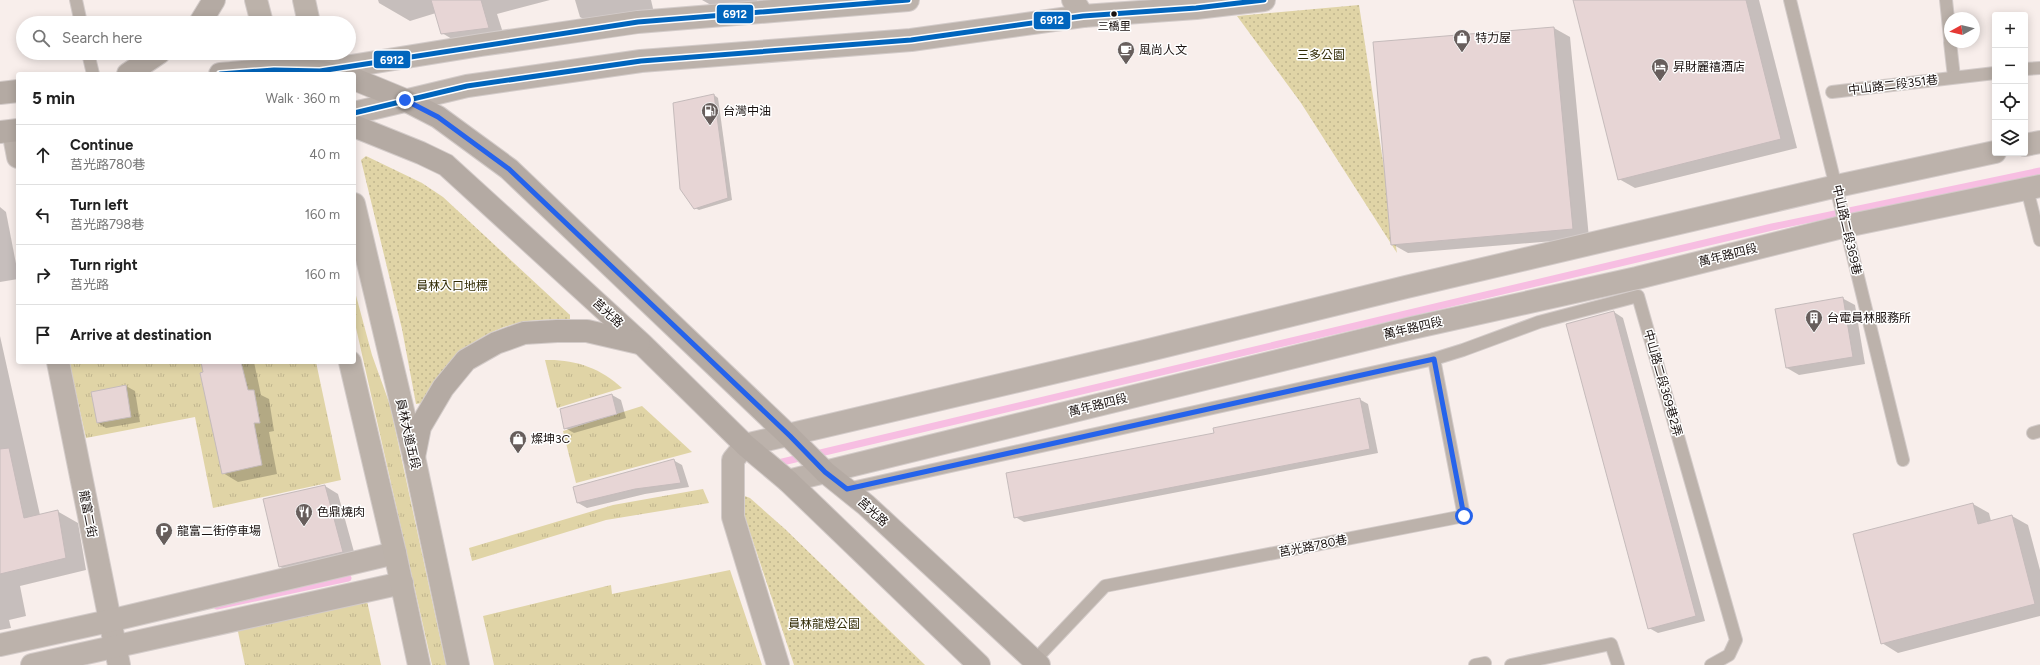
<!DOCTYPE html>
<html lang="en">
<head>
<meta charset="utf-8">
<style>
  :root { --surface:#fff; --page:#f6f6f6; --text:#222; --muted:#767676; --line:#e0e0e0 }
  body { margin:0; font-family:Figtree,"Noto Sans TC",sans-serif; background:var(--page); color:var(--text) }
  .controls { position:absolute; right:12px; top:12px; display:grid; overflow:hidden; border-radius:4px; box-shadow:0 2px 10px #0003 }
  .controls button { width:36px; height:36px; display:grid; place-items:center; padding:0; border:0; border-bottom:1px solid var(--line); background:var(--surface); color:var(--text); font:20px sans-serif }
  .compass { position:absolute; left:1944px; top:12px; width:36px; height:36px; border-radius:50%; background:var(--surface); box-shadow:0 2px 10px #0003; rotate:262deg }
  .stop { position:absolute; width:12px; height:12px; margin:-9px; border:3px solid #2563eb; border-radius:50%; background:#fff }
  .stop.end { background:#2563eb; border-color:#fff; box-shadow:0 1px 4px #0008 }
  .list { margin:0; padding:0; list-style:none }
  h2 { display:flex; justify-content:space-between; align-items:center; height:52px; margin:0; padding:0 16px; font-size:17px }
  h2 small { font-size:13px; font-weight:400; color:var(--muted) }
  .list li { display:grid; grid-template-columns:26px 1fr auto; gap:12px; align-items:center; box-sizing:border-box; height:60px; padding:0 16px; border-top:1px solid var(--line) }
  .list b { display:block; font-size:15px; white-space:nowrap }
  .list p { margin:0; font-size:13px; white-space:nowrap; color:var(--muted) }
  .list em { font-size:13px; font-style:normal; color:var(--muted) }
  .icon { flex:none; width:22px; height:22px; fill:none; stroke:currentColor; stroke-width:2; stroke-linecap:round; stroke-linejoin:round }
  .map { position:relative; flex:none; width:2040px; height:665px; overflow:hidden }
  .search { position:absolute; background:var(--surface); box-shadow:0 2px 10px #0003; left:16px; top:16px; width:340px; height:44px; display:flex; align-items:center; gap:10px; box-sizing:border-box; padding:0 14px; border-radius:22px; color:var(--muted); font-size:15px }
  .panel { position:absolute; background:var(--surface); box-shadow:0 2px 10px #0003; left:16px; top:72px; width:340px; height:292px; border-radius:4px }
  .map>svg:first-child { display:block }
  .grass { fill:url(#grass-tufts) }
  .park { fill:url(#park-dots) }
  .shadow { fill:#0003 }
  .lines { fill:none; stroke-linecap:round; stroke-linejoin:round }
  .stream { stroke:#f7bee2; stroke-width:7 }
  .building { fill:#e7d5d5; stroke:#c5bbbb }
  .service-casing { stroke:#d3cbc9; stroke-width:14 }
  .minor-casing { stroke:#d3cbc9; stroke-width:24 }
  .tertiary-casing { stroke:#d3cbc9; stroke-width:24 }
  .secondary-casing { stroke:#d3cbc9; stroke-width:24 }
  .primary-casing { stroke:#d3cbc9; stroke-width:24 }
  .service { stroke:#bcb2ab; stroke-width:12 }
  .minor { stroke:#bcb2ab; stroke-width:22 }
  .tertiary { stroke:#bcb2ab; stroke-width:22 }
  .secondary { stroke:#bcb2aa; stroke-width:22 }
  .primary { stroke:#b4aaa3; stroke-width:22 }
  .bus-1-casing { stroke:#fff; stroke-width:8 }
  .bus-1 { stroke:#0065bd; stroke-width:5 }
  .route { stroke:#2563eb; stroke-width:5 }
  .bus-dot { fill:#19110f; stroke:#fff; stroke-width:1.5 }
  .labels { text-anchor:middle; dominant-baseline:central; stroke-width:3; stroke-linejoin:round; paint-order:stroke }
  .bus-label { font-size:11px; fill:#19110f; stroke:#fff }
  .poi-label { font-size:12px; fill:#19110f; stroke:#fff; text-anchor:start }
  .park-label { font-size:12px; fill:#332d06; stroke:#fff }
  .street-label { font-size:12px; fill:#19110f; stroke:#fff }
  .line-badge { stroke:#fff; stroke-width:1.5 }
  .badge-label { font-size:11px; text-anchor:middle; font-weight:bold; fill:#fff }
</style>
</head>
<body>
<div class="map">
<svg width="2040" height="665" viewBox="0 0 2040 665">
  <defs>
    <pattern id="grass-tufts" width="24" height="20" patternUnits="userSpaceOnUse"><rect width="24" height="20" fill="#e0d4a6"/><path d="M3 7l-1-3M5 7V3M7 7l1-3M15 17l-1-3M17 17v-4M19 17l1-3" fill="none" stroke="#c0b58e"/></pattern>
    <pattern id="park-dots" width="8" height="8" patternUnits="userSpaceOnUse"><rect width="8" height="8" fill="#e0d4a6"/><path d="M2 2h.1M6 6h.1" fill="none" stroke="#c0b58e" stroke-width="1.8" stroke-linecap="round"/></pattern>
  </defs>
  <rect width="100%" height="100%" fill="#f8eeeb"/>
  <g class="grass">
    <path d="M 354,288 L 372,355 L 390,405 L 446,665 L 432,665 L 354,319 Z"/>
    <path d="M 545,360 C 574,359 601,368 622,388 L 557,408 Z"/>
    <path d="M 69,362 L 316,362 L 341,480 L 213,508 L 195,417 L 86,438 Z"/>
    <path d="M 642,406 L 692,452 L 576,483 L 563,431 Z"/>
    <path d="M 703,489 L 709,503 L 606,520 L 472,561 L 469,548 L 613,505 Z"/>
    <path d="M 730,570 L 762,665 L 494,665 L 483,616 L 611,585 L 612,594 Z"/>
    <path d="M 367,601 L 381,665 L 245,665 L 237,627 Z"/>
  </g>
  <g class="park">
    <path d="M 1359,5 L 1397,253 L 1301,103 L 1237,16 Z"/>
    <path d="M 366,156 L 422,183 L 443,197 L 570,315 L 570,321 C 506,312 449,345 423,403 L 416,404 L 402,329 L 361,160 Z"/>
    <path d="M 737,493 L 750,498 L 785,529 L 925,665 L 794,665 Z"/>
  </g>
  <g class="shadow">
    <path d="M 378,0 L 550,0 L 497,14 L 504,36 L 457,42 L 442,33 L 436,13 L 410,21 L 379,3 Z"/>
    <path d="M 575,0 L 651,0 L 655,17 L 596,26 L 580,17 Z"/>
    <path d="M 702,0 L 760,0 L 757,0 L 758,5 L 718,9 Z"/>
    <path d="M 1574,0 L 1759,0 L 1797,148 L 1635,188 L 1619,179 Z"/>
    <path d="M 1554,28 L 1570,37 L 1589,238 L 1408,253 L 1392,244 L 1374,43 Z"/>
    <path d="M 714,95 L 718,98 L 732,200 L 699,210 L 695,208 Z"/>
    <path d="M 0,207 L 6,212 L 18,274 L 18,279 L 0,282 Z"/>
    <path d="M 1842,298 L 1855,305 L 1865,364 L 1799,375 L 1787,368 Z"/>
    <path d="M 1614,312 L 1623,318 L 1705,621 L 1658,633 L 1649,628 Z"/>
    <path d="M 0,336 L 40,515 L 57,511 L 78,523 L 86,570 L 20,586 L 26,616 L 9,620 L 11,628 L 0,630 Z"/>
    <path d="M 202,362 L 254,362 L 261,395 L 269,399 L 274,431 L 269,432 L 277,474 L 238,482 L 223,473 Z"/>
    <path d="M 126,386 L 135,391 L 140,422 L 106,428 L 98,423 L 92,393 Z"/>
    <path d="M 612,395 L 621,400 L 626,418 L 574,433 L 565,428 Z"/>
    <path d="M 1359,399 L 1368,404 L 1378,453 L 1024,522 L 1015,517 L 1215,433 Z"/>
    <path d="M 673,460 L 682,465 L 689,487 L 645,494 L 587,508 L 578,503 L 574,488 Z"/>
    <path d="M 325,486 L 338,494 L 356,559 L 292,574 L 279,566 Z"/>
    <path d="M 1973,504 L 1989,513 L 1991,521 L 2012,516 L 2028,525 L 2040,570 L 2040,616 L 1898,653 L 1882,643 Z"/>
  </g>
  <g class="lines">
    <g class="stream">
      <path d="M 774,464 L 1772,227 L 2040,171"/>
      <path d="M 217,606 L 348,578"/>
    </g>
  </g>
  <g class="building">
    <path d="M 431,0 L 481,0 L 489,28 L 441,34 Z"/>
    <path d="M 1573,0 L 1746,0 L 1781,139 L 1618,180 Z"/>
    <path d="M 1554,27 L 1573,229 L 1391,245 L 1373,42 Z"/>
    <path d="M 714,94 L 728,198 L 694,209 L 680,189 L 673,103 Z"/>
    <path d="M 1843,297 L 1853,357 L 1786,368 L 1775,309 Z"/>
    <path d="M 1614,311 L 1696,616 L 1648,629 L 1566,324 Z"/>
    <path d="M 201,362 L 241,362 L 248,390 L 254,390 L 260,423 L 254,423 L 262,465 L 222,474 L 200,373 L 203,372 Z"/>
    <path d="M 126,385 L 131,417 L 97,423 L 91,392 Z"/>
    <path d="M 612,394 L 617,414 L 564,429 L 560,409 Z"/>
    <path d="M 1360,398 L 1370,449 L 1014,518 L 1006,473 L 1214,433 L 1213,428 Z"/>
    <path d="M 9,448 L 24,518 L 58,510 L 66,558 L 0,574 L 0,449 Z"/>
    <path d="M 674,459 L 681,483 L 635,489 L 577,503 L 573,487 Z"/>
    <path d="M 325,485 L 343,552 L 279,567 L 263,499 Z"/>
    <path d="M 1973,503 L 1978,524 L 2012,515 L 2035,604 L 1881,644 L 1853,534 Z"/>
  </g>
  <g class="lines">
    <defs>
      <g id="service">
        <path d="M 76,0 L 81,23"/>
        <path d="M 1790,0 L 1903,460"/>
        <path d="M 1946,0 L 1950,38"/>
        <path d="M 1950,42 L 1954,77"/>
        <path d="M 88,53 L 93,74"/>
        <path d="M 2025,69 L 2040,68"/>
        <path d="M 1832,92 L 1995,73"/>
        <path d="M 2027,189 L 2040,240"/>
        <path d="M 2033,433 L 2040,431"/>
        <path d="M 847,489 L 1434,359 L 1463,350 L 1539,322 L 1638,296 L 1736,640 L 1729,655 L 1711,665"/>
        <path d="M 1034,661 L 1105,586 L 1464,516 L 1434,359"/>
        <path d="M 1475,665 L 1485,663"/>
        <path d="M 1511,665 L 1611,644 L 1618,665"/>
      </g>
      <g id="minor">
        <path d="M 1073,0 L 1083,16"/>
        <path d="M 13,131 L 18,157"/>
        <path d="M 2025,145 L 2040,142"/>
        <path d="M 58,362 L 119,665"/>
        <path d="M 788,481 L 1412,328 L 1637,278 L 1846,226 L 2040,186"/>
        <path d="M 0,645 L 109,621 L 395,553"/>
        <path d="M 32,665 L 402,583"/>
        <path d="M 778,665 L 733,517 L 733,460 L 745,445 L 1141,352 L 1406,287 L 1837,186 L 1995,152"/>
      </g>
      <g id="tertiary">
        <path d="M 320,71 L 481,45 L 638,22 L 908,0"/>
        <path d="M 354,113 L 467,86 L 641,61 L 911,40 L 1083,16 L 1196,8 L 1264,0"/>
      </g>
      <g id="secondary">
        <path d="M 256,0 L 262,23"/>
        <path d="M 304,0 L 309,23"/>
        <path d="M 269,53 L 275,74"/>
        <path d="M 316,53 L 321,74"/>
        <path d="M 354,204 L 414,457 L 458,665"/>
        <path d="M 350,362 L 395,553 L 419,665"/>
      </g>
      <g id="primary">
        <path d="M 200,23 L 214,0"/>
        <path d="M 128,74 L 159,53"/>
        <path d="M 220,74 C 257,71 296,66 333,74"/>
        <path d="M 354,79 L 405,100 L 438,117 L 509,169 L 789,436 L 825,472 L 866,505 L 1039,665"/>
        <path d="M 0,93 L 18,91"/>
        <path d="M 354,126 L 421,153 L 446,165 L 642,344 L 745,445 L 788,481 L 979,665"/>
        <path d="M 0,132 L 18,130"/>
        <path d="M 414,457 L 420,427 L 443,388 L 466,360 L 496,343 L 524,333 L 557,331 L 587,331 L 639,343"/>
      </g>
    </defs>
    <use href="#service" class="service-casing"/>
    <use href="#minor" class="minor-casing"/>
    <use href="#tertiary" class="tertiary-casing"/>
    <use href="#secondary" class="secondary-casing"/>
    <use href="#primary" class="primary-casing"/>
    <use href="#service" class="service"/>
    <use href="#minor" class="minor"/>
    <use href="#tertiary" class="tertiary"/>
    <use href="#secondary" class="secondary"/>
    <use href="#primary" class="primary"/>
    <defs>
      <g id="bus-1">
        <path d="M 220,74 L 274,70 L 320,71 L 638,22 L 908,0"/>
        <path d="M 354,113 L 467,86 L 641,61 L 911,40 L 1083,16 L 1196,8 L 1264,0"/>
      </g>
    </defs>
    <use href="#bus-1" class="bus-1-casing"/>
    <use href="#bus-1" class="bus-1"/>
  </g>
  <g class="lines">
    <path class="route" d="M 405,100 L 438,117 L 509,169 L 790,436 L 825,472 L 847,489 L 1434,359 L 1464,516"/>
  </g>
  <defs>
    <symbol id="shop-pin" viewBox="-11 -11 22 30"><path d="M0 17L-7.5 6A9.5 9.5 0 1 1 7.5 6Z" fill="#675e5c" stroke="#fff"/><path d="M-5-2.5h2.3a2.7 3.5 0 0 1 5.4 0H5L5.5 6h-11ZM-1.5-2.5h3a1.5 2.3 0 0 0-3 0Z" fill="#fff"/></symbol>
    <symbol id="cafe-pin" viewBox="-11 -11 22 30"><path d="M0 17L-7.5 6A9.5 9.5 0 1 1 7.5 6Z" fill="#675e5c" stroke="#fff"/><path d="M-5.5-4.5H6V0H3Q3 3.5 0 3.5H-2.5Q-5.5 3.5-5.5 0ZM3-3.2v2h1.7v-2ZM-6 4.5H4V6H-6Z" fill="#fff"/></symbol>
    <symbol id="hotel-pin" viewBox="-11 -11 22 30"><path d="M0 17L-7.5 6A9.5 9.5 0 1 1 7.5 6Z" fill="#675e5c" stroke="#fff"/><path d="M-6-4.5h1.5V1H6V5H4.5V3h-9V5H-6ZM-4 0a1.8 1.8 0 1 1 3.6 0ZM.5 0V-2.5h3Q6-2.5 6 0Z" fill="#fff"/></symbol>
    <symbol id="fuel-pin" viewBox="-11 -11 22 30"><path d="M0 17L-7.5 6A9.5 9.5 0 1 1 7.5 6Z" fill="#675e5c" stroke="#fff"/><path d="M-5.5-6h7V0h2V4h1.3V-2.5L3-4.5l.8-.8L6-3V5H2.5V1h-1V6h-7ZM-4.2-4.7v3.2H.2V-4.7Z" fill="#fff"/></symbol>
    <symbol id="building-pin" viewBox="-11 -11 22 30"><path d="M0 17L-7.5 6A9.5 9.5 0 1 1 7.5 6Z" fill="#675e5c" stroke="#fff"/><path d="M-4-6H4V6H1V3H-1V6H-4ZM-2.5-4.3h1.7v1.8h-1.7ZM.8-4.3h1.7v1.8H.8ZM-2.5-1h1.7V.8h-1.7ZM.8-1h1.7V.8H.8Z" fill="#fff"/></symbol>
    <symbol id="restaurant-pin" viewBox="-11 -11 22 30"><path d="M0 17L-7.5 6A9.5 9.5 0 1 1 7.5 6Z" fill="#675e5c" stroke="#fff"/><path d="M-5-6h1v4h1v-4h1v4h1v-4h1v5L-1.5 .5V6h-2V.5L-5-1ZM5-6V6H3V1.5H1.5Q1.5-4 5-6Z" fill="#fff"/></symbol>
    <symbol id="parking-pin" viewBox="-11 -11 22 30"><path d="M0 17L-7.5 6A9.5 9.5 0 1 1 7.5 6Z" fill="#675e5c" stroke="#fff"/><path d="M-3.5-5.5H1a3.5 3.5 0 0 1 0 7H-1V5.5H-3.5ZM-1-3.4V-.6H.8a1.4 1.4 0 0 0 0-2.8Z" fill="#fff"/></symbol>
  </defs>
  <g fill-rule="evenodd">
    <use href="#shop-pin" x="1452" y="28" width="20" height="27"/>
    <use href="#cafe-pin" x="1116" y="40" width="20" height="27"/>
    <use href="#hotel-pin" x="1650" y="57" width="20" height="27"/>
    <use href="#fuel-pin" x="700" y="101" width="20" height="27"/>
    <use href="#building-pin" x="1804" y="308" width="20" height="27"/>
    <use href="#shop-pin" x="508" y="429" width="20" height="27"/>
    <use href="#restaurant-pin" x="294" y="502" width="20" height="27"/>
    <use href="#parking-pin" x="154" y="521" width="20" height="27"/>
  </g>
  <circle class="bus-dot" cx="1114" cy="14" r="3.5"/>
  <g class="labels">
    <g class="bus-label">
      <text x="1114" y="26">三橋里</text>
    </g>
    <g class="poi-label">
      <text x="1475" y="38">特力屋</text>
      <text x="1139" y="50">風尚人文</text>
      <text x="1673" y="67">昇財麗禧酒店</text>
      <text x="723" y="111">台灣中油</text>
      <text x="1827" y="318">台電員林服務所</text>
      <text x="531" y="439">燦坤3C</text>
      <text x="317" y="512">色鼎燒肉</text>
      <text x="177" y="531">龍富二街停車場</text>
    </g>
    <g class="park-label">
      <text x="1321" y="55">三多公園</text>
      <text x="452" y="286">員林入口地標</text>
      <text x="824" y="624">員林龍燈公園</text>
    </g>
    <g class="street-label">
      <text transform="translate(1893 85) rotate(-7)">中山路二段351巷</text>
      <text transform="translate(1847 230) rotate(77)">中山路二段369巷</text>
      <text transform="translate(1728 255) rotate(-14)">萬年路四段</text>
      <text transform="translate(608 313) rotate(42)">莒光路</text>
      <text transform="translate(1413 328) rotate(-13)">萬年路四段</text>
      <text transform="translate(1663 383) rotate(74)">中山路二段369巷2弄</text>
      <text transform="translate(1098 405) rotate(-14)">萬年路四段</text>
      <text transform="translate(408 434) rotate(77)">員林大道五段</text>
      <text transform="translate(873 512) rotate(42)">莒光路</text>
      <text transform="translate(88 514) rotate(79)">龍富二街</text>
      <text transform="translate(1313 546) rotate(-11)">莒光路780巷</text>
    </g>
  </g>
  <g class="line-badge">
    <rect x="716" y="4" width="38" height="20" rx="4" fill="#0065bd"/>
    <rect x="1033" y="11" width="38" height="19" rx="4" fill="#0065bd"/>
    <rect x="373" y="50" width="38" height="19" rx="4" fill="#0065bd"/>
  </g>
  <g class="badge-label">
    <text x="735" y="18">6912</text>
    <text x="1052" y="24">6912</text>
    <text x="392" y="64">6912</text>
  </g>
</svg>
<div class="controls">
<button>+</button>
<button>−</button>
<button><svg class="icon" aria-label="locate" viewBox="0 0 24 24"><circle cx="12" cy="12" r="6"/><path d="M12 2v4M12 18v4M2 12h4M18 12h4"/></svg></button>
<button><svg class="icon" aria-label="layers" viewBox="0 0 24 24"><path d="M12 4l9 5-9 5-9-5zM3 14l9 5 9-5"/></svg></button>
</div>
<svg class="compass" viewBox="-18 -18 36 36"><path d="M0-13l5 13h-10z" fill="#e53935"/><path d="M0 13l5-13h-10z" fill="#767676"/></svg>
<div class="stop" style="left:1464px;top:516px"></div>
<div class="stop end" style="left:405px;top:100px"></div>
<div class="search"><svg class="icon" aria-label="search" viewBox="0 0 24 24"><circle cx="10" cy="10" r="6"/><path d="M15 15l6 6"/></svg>Search here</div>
<section class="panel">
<h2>5 min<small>Walk · 360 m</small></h2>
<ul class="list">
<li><svg class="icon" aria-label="ahead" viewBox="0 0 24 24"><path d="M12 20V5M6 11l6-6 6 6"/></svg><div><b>Continue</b><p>莒光路780巷</p></div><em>40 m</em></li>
<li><svg class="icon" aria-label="left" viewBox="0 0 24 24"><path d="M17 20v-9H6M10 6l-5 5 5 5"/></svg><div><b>Turn left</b><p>莒光路798巷</p></div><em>160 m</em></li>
<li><svg class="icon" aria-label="right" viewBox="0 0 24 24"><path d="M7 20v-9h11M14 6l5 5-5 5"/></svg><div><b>Turn right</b><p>莒光路</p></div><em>160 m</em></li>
<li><svg class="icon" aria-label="arrive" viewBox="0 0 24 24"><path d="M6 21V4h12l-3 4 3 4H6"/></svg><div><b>Arrive at destination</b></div></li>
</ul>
</section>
</div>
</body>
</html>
